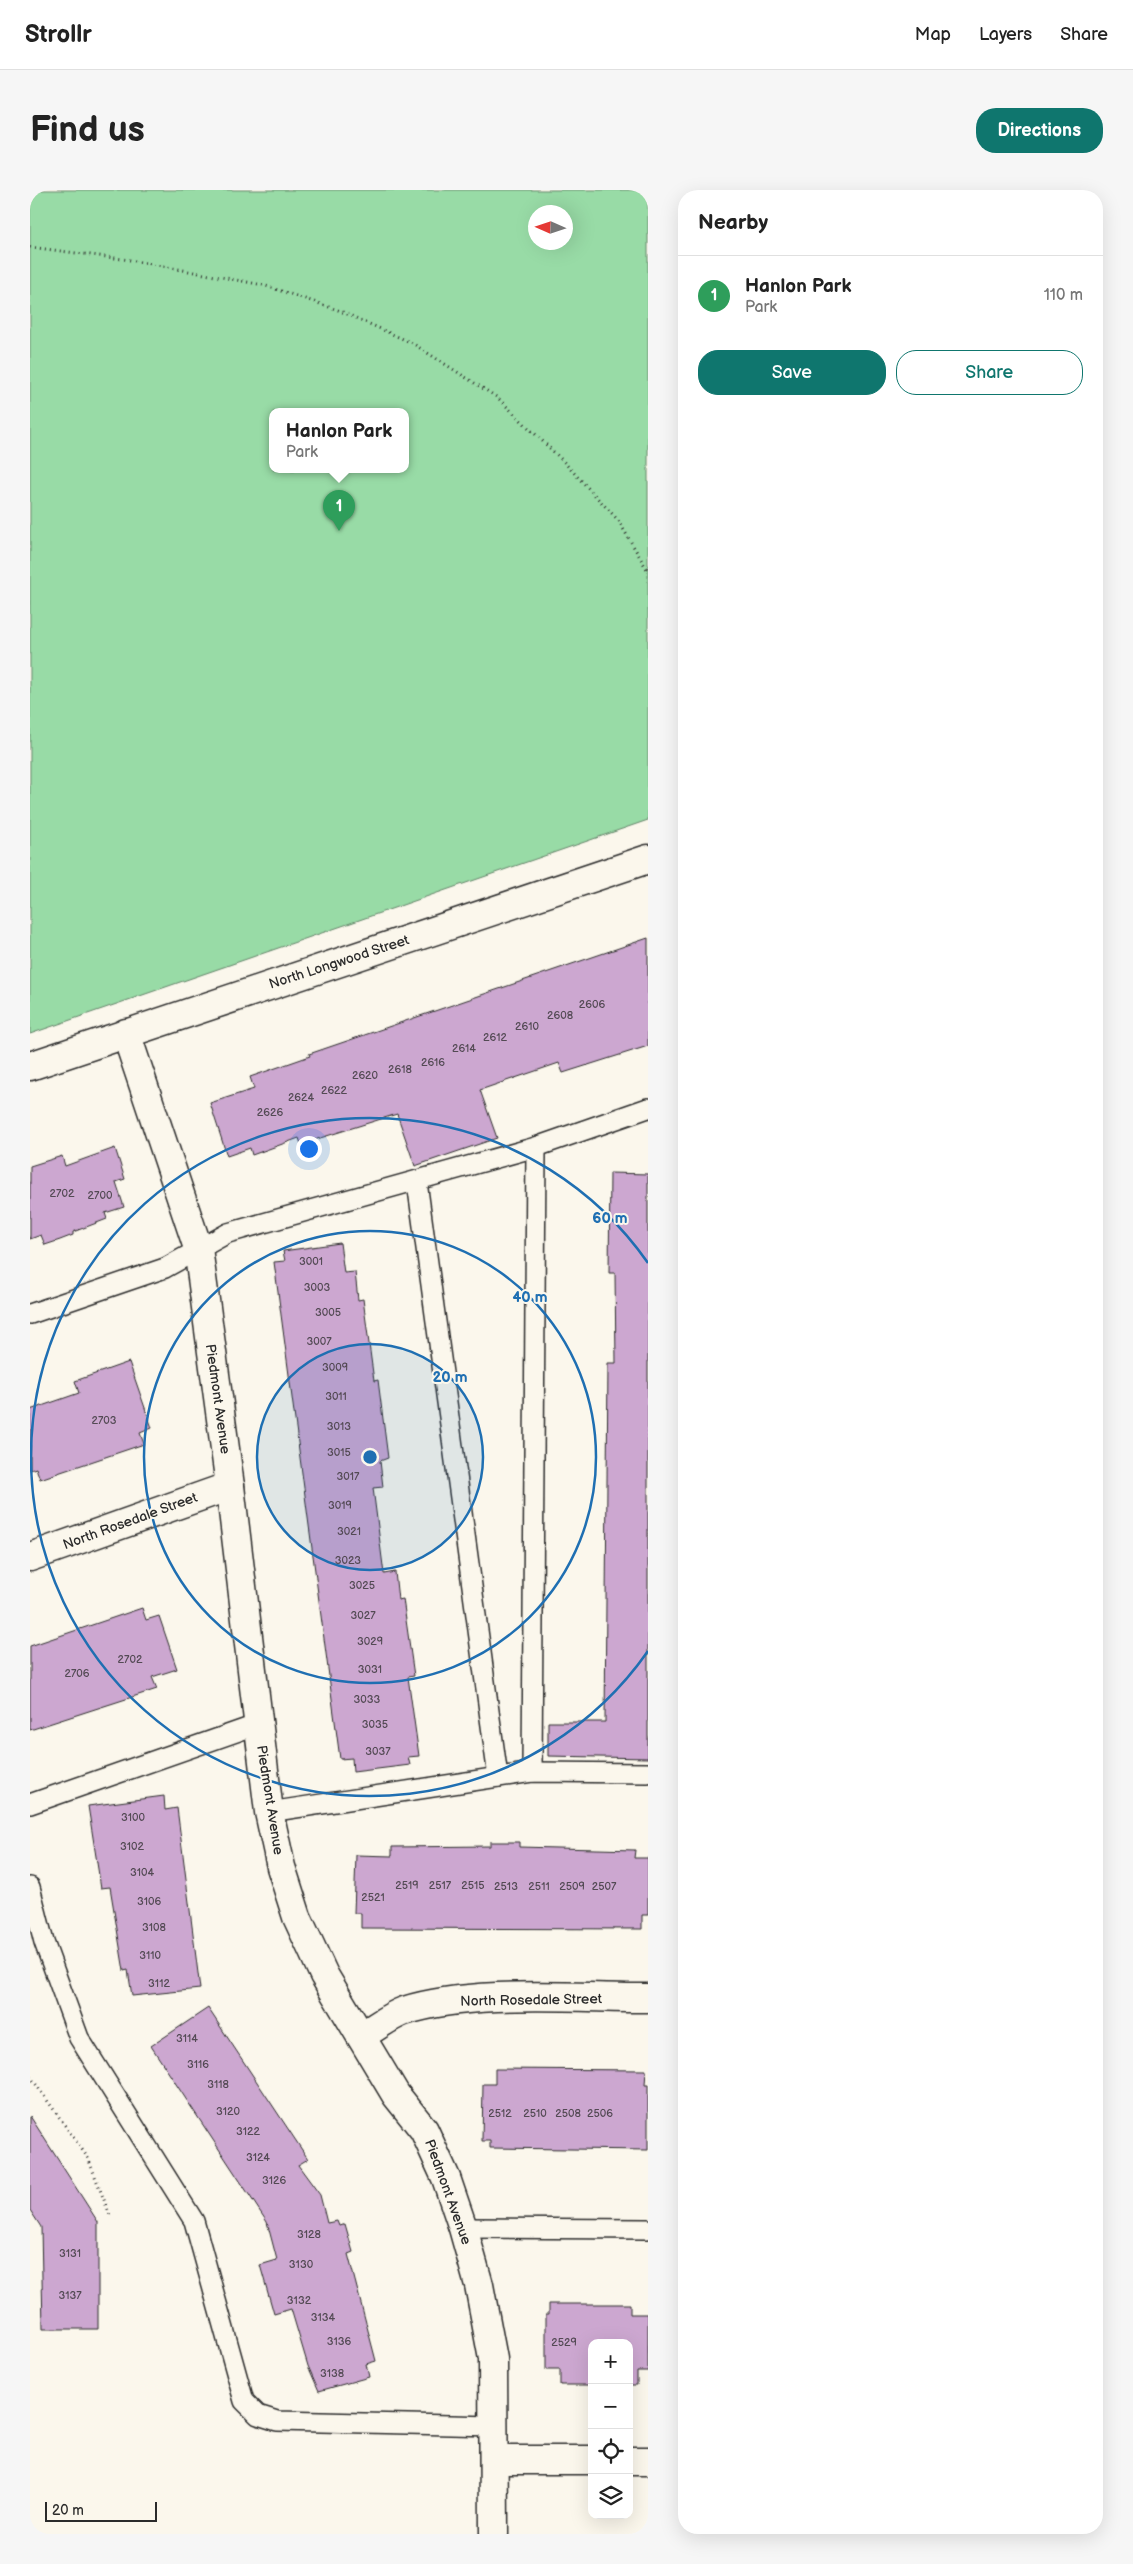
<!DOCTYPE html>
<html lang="en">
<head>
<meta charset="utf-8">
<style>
  :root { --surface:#fff; --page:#f6f6f6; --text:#222; --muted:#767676; --line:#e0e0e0; --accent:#0f766e }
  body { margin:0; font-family:"Balsamiq Sans",sans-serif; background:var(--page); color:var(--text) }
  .controls { position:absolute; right:15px; bottom:15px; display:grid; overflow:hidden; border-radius:10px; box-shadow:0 5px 20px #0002 }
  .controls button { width:45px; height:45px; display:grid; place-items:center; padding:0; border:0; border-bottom:1px solid var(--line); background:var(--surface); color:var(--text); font:25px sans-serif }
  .compass { position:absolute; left:498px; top:15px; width:45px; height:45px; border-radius:50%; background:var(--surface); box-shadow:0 5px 20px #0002; rotate:273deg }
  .scale { position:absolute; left:15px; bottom:12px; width:112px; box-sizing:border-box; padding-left:5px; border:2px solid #2b2b2b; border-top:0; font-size:14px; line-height:18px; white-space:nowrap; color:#2b2b2b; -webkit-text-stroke:4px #fbf7ec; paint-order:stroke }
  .you { position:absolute; left:278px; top:958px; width:18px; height:18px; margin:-12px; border:4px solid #fff; border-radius:50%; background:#1a73e8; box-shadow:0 0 0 8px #1a73e833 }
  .badge { display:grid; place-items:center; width:32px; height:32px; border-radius:50%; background:var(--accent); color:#fff; font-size:16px; font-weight:700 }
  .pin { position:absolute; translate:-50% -41px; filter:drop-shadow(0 1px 2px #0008) }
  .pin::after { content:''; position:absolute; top:26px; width:18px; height:15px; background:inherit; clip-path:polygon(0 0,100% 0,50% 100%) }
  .popup { position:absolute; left:239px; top:218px; width:140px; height:65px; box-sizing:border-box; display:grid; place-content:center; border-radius:10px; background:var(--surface); filter:drop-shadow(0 1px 4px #0005); font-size:16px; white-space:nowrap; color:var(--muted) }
  .popup b { font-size:19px; color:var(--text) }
  .popup::after { content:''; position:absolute; left:50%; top:100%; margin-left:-10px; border:10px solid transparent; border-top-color:var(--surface) }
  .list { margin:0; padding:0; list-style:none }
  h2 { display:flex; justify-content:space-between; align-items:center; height:65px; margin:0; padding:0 20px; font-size:21px }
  h2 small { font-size:16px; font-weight:400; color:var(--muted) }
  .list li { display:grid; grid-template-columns:32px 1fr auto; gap:15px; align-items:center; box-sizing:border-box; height:80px; padding:0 20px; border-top:1px solid var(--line) }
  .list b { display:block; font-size:19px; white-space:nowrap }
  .list p { margin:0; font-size:16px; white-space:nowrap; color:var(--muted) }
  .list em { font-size:16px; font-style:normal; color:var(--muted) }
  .actions { display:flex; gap:10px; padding:15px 20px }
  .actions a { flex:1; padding:11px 0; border:1px solid var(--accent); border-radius:20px; text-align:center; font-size:18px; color:var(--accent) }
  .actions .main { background:var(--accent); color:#fff }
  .icon { flex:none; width:28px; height:28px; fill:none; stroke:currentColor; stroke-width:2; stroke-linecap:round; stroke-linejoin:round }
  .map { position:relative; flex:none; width:618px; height:2344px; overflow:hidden; border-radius:20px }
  header { display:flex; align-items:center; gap:30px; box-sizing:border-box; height:70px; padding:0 25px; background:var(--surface); border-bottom:1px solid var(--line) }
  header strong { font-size:24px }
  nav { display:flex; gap:28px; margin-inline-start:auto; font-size:18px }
  .intro { display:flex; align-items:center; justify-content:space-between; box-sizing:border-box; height:120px; padding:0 30px }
  h1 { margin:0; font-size:35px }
  .button { padding:12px 22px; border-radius:20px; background:var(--accent); color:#fff; font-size:18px; font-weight:700 }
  main { display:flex; gap:30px; padding:0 30px }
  aside { flex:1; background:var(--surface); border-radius:20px; box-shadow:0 5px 20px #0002 }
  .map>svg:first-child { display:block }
  .green { fill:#98dba6; stroke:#628368; fill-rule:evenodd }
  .building { fill:#cca7d0; stroke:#2b2b2b }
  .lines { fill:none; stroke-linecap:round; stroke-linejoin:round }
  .service-casing { stroke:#2b2b2b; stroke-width:22 }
  .minor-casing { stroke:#2b2b2b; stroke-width:31 }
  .path { stroke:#2b2b2b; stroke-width:3; stroke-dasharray:1 4; stroke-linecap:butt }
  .service { stroke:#fbf7ec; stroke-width:19 }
  .minor { stroke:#fbf7ec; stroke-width:28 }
  .ring { fill:none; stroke:#1f6fb2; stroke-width:2.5 }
  .labels { text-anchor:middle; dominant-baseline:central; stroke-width:4; stroke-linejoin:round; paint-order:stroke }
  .number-label { font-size:11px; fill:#534a54 }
  .street-label { font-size:14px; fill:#2b2b2b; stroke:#fbf7ec }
  .centre { fill:#1f6fb2; stroke:#fbf7ec; stroke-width:2.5 }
  .ring-label { font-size:15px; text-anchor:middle; font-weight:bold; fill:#1f6fb2; stroke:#fbf7ec; stroke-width:4; stroke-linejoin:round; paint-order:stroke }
</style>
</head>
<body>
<header>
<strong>Strollr</strong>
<nav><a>Map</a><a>Layers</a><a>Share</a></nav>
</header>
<div class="intro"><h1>Find us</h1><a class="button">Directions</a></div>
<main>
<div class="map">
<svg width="618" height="2344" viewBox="0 0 618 2344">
  <rect width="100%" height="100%" fill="#fbf7ec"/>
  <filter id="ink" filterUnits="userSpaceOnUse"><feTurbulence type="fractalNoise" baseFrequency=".02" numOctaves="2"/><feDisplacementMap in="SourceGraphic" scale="10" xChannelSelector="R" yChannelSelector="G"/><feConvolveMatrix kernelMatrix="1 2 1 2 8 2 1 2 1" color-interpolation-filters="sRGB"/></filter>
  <g filter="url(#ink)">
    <path class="green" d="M 0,0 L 618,0 L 618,630 L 0,844 ZM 536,22 L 536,52 L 506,52 L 506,22 ZM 243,222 L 375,222 L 375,280 L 243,280 Z"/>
    <g class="building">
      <path d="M 618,748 L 618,856 L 533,883 L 529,873 L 450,900 L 467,948 L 385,976 L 367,924 L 271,954 L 269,948 L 222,965 L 220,958 L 197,966 L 180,913 L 224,899 L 220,887 L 280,866 L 279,864 Z"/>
      <path d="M 85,958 L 95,989 L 86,992 L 94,1017 L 75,1023 L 77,1029 L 43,1042 L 43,1045 L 30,1050 L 15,1055 L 11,1045 L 0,1049 L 0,976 L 32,966 L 35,976 Z"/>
      <path d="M 580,983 L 618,984 L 618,1568 L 518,1566 L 518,1532 L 575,1532 L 578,1173 L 586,1173 L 585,1083 L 579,1083 Z"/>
      <path d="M 310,1053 L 314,1083 L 325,1082 L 328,1110 L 333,1109 L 344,1191 L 348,1190 L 358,1268 L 350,1271 L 353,1297 L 343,1298 L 354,1384 L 365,1382 L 368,1410 L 373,1409 L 384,1486 L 378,1487 L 389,1566 L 378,1567 L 380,1575 L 323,1582 L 322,1568 L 310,1569 L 244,1072 L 255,1071 L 253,1061 Z"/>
      <path d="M 99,1172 L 122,1238 L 110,1243 L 114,1254 L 10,1289 L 6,1278 L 0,1280 L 0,1220 L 49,1203 L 45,1191 Z"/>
      <path d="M 112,1418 L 116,1430 L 129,1426 L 147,1479 L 122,1487 L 127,1499 L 0,1540 L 0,1456 Z"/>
      <path d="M 134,1606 L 135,1620 L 147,1618 L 170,1799 L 102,1806 L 98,1780 L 94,1781 L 80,1697 L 71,1698 L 58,1616 Z"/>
      <path d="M 460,1652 L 489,1652 L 489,1657 L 605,1660 L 604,1668 L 618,1668 L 618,1725 L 612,1725 L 612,1739 L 331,1738 L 331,1723 L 324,1723 L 326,1665 L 362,1666 L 362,1657 L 460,1656 Z"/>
      <path d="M 178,1818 L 278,1969 L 268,1975 L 290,2005 L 297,2033 L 307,2031 L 309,2036 L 315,2034 L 323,2062 L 318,2064 L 346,2171 L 336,2174 L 339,2187 L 289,2201 L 278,2176 L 261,2119 L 244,2124 L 230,2075 L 247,2070 L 237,2032 L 121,1856 Z"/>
      <path d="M 465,1879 L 616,1880 L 615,1895 L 618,1895 L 618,1960 L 460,1958 L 460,1951 L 452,1951 L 453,1894 L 465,1894 Z"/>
      <path d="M 0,1926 L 68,2032 L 68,2139 L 13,2139 L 11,2037 L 0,2020 Z"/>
      <path d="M 519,2114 L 600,2114 L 600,2124 L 618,2124 L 618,2181 L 607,2181 L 607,2195 L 599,2195 L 599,2153 L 562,2153 L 562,2195 L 530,2195 L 530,2180 L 516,2180 L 516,2124 L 519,2124 Z"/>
    </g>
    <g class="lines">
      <defs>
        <g id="service">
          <path d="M 387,992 L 468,1587"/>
          <path d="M 0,1124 L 135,1078 L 198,1043 L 506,957 L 618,918"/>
          <path d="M 502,1582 L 506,957"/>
          <path d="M 0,1614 L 229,1534"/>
          <path d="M 239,1622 L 502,1582 L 618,1583"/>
          <path d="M 0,1697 L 14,1752 L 49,1848 L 164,2031 L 214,2211 L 228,2225 L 247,2231 L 464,2236"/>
          <path d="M 433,2038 L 618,2039"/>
        </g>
        <g id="minor">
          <path d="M 96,843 L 168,1058 L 200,1296 L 239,1622 L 251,1677 L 267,1727 L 294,1785 L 366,1905 L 394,1940 L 416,1988 L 433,2038 L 449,2095 L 463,2169 L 464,2344"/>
          <path d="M 0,876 L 618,669"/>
          <path d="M 0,1367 L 200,1296"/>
          <path d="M 331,1846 C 345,1838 360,1826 374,1821 C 443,1799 545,1808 618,1808"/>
          <path d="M 464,2270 L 562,2270"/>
          <path d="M 599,2271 L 618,2271"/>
        </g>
      </defs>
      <use href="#service" class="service-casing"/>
      <use href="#minor" class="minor-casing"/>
      <g class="path">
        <path d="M 0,57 L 100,70 L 233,95 L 308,120 L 382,153 L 468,208 L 532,270 L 588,330 L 618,381"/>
        <path d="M 0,1886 L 58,1968 L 81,2028"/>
      </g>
      <use href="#service" class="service"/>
      <use href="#minor" class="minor"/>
    </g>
  </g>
  <circle cx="340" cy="1267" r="113" fill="#1f6fb2" fill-opacity=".12"/>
  <g class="ring">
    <circle cx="340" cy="1267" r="113"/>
    <circle cx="340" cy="1267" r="226"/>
    <path d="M618 1461A339 339 0 1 1 618 1073"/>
  </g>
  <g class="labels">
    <g class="number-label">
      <text x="562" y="814">2606</text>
      <text x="530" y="825">2608</text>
      <text x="497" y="836">2610</text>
      <text x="465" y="847">2612</text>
      <text x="434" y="858">2614</text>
      <text x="403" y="872">2616</text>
      <text x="370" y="879">2618</text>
      <text x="335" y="885">2620</text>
      <text x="304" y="900">2622</text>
      <text x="271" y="907">2624</text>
      <text x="240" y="922">2626</text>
      <text x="32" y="1003">2702</text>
      <text x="70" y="1005">2700</text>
      <text x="281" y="1071">3001</text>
      <text x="287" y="1097">3003</text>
      <text x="298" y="1122">3005</text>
      <text x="289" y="1151">3007</text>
      <text x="305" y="1177">3009</text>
      <text x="306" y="1206">3011</text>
      <text x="74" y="1230">2703</text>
      <text x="309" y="1236">3013</text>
      <text x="309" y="1262">3015</text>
      <text x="318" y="1286">3017</text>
      <text x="310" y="1315">3019</text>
      <text x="319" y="1341">3021</text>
      <text x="318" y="1370">3023</text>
      <text x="332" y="1395">3025</text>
      <text x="333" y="1425">3027</text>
      <text x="340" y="1451">3029</text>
      <text x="100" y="1469">2702</text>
      <text x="340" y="1479">3031</text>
      <text x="47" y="1483">2706</text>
      <text x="337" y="1509">3033</text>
      <text x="345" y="1534">3035</text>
      <text x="348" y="1561">3037</text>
      <text x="103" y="1627">3100</text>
      <text x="102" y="1656">3102</text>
      <text x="112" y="1682">3104</text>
      <text x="377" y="1695">2519</text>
      <text x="410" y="1695">2517</text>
      <text x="443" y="1695">2515</text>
      <text x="476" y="1696">2513</text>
      <text x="509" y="1696">2511</text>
      <text x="542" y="1696">2509</text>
      <text x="574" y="1696">2507</text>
      <text x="343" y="1707">2521</text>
      <text x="119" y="1711">3106</text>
      <text x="124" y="1737">3108</text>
      <text x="120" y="1765">3110</text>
      <text x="129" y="1793">3112</text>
      <text x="157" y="1848">3114</text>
      <text x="168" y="1874">3116</text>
      <text x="188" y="1894">3118</text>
      <text x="198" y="1921">3120</text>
      <text x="470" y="1923">2512</text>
      <text x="505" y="1923">2510</text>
      <text x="538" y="1923">2508</text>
      <text x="570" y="1923">2506</text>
      <text x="218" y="1941">3122</text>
      <text x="228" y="1967">3124</text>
      <text x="244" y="1990">3126</text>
      <text x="279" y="2044">3128</text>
      <text x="40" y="2063">3131</text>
      <text x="271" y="2074">3130</text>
      <text x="40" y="2105">3137</text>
      <text x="269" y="2110">3132</text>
      <text x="293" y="2127">3134</text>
      <text x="309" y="2151">3136</text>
      <text x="534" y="2152">2529</text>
      <text x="302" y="2183">3138</text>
    </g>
    <g class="street-label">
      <text transform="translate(309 772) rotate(-18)">North Longwood Street</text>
      <text transform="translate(188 1209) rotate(82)">Piedmont Avenue</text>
      <text transform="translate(100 1331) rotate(-20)">North Rosedale Street</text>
      <text transform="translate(240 1610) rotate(81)">Piedmont Avenue</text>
      <text transform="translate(501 1810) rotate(-1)">North Rosedale Street</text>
      <text transform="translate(418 2002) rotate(70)">Piedmont Avenue</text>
    </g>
  </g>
  <circle cx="340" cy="1267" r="8" class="centre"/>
  <g class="ring-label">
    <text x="580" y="1033">60 m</text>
    <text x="500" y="1112">40 m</text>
    <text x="420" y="1192">20 m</text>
  </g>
</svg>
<div class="controls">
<button>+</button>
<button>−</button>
<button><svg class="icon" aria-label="locate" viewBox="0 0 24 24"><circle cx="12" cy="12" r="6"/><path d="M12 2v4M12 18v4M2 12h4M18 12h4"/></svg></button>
<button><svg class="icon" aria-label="layers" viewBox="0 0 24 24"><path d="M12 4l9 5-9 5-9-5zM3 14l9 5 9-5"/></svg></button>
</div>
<svg class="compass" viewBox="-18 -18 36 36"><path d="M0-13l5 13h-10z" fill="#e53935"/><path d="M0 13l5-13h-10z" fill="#767676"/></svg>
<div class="scale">20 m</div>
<div class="you"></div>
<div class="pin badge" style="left:309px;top:341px;background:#2e9e5b">1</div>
<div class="popup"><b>Hanlon Park</b>Park</div>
</div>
<aside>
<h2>Nearby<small></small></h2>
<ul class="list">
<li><span class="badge" style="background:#2e9e5b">1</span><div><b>Hanlon Park</b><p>Park</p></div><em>110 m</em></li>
</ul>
<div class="actions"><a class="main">Save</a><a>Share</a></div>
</aside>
</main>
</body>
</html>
